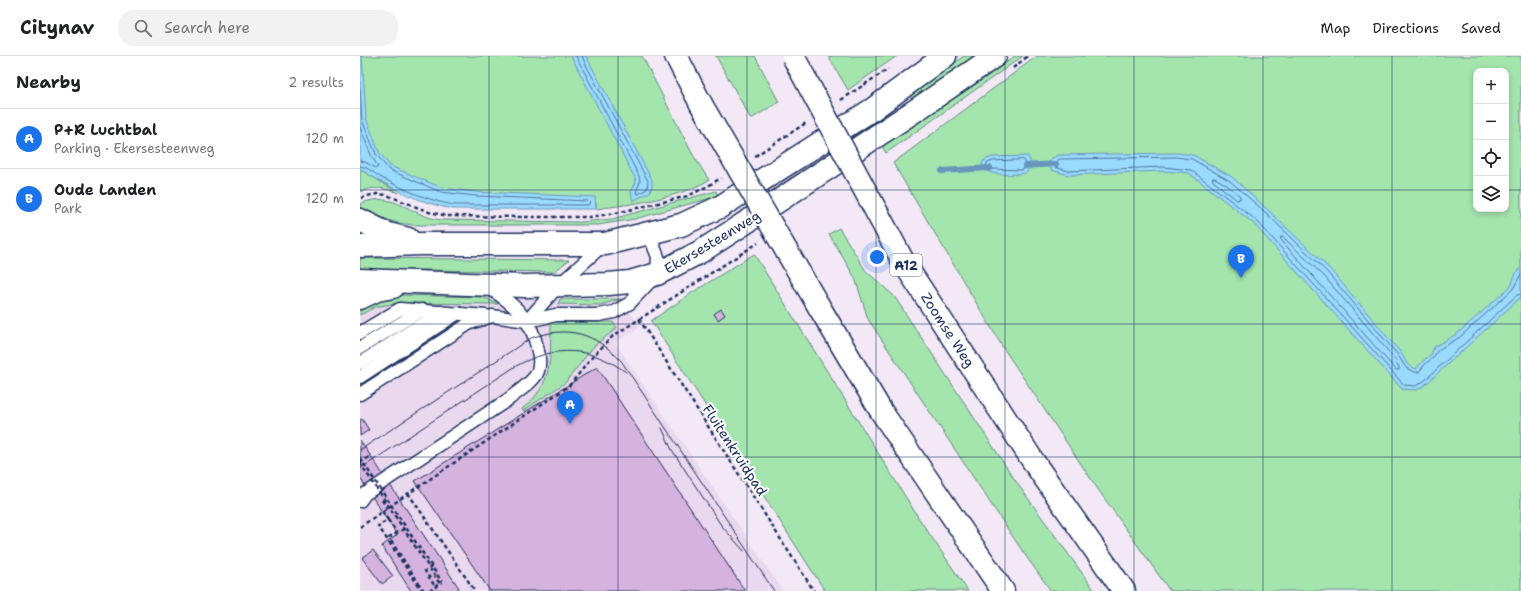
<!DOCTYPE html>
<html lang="en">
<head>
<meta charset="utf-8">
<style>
  :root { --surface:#fff; --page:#f2f2f2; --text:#202124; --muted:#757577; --line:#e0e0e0; --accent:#1a73e8 }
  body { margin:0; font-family:"Shantell Sans",sans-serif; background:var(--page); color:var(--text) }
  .controls { position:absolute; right:12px; top:12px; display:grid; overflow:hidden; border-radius:8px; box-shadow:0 2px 6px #0003 }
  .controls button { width:36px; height:36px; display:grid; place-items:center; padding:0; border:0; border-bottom:1px solid var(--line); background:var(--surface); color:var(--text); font:20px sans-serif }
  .you { position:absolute; left:517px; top:201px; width:14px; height:14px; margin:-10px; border:3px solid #fff; border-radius:50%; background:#1a73e8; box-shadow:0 0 0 6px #1a73e833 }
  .badge { display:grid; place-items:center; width:26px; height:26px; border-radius:50%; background:var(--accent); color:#fff; font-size:13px; font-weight:700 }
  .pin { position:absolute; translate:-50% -33px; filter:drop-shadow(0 1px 2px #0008) }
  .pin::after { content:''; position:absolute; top:21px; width:14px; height:12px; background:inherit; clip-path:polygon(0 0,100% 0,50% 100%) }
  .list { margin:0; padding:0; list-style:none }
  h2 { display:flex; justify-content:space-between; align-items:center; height:52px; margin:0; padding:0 16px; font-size:17px }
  h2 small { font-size:13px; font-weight:400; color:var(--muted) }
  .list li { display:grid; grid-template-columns:26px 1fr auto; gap:12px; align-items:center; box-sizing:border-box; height:60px; padding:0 16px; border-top:1px solid var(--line) }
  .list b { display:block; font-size:15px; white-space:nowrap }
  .list p { margin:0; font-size:13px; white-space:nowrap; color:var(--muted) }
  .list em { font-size:13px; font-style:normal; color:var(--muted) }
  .icon { flex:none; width:22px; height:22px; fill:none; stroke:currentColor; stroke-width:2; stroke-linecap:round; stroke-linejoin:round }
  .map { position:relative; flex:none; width:1161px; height:535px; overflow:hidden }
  header { display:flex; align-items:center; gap:24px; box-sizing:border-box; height:56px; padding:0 20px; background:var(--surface); border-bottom:1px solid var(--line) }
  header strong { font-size:19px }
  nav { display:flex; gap:22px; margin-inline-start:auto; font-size:14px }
  .search { width:280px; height:36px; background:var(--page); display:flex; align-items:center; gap:10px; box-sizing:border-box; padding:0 14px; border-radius:16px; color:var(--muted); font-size:15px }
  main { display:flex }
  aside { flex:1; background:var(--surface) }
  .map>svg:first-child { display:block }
  .built { fill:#ead8ee }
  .green { fill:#a4e4ad; stroke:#608a86; fill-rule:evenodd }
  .water { fill:#9adafc; stroke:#6796bd }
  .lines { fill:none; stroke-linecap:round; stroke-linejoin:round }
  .shore { stroke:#4e739d; stroke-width:1 }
  .stream { stroke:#6796bd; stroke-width:6 }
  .building { fill:#d6b3de; stroke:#1b2f5e }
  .lane-casing { stroke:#1b2f5e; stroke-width:15 }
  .secondary-casing { stroke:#1b2f5e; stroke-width:25 }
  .highway-casing { stroke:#1b2f5e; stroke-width:25 }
  .path { stroke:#1b2f5e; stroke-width:2.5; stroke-dasharray:4 3; stroke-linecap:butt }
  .lane { stroke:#fff; stroke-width:12 }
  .secondary { stroke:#fff; stroke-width:22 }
  .highway { stroke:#fff; stroke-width:22 }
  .tram { stroke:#1b2f5e; stroke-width:1 }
  .highway-bridge-casing { stroke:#1b2f5e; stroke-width:25; stroke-linecap:butt }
  .path-bridge { stroke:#1b2f5e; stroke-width:2.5; stroke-dasharray:4 3; stroke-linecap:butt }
  .highway-bridge { stroke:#fff; stroke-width:22 }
  .grid { fill:none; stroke:#1b2f5e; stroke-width:1; stroke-opacity:0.55 }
  .labels { text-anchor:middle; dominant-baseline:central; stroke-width:4; stroke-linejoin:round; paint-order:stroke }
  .shield { fill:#fff; stroke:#5f6d8e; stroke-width:1 }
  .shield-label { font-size:13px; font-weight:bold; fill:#1b2f5e }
  .street-label { font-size:14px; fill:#1b2f5e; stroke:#fff }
</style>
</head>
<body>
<header>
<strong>Citynav</strong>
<div class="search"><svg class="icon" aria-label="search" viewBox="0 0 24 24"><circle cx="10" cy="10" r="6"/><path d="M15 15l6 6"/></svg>Search here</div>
<nav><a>Map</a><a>Directions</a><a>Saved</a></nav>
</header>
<main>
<aside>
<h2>Nearby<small>2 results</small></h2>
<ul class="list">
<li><span class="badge">A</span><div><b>P+R Luchtbal</b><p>Parking · Ekersesteenweg</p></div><em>120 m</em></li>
<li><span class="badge">B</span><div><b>Oude Landen</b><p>Park</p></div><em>120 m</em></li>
</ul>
</aside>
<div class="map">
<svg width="1161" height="535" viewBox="0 0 1161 535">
  <rect width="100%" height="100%" fill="#f3e8f5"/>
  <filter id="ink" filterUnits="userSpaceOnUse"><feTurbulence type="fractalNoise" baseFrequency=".025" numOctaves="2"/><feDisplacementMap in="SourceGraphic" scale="8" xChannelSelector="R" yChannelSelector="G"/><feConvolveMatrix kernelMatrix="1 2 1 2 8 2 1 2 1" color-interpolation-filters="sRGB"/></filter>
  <g filter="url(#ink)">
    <path class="built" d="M 37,239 L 261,243 L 280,271 L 255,287 L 423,535 L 0,535 L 0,251 Z"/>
    <g class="green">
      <path d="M 0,0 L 282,0 L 333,99 L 349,124 C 317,143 272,148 236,153 L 236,147 L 92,143 L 4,100 Z"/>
      <path d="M 356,0 L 395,0 L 419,46 L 391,63 Z"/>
      <path d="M 468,0 L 537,0 L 488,34 Z"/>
      <path d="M 604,0 L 615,0 L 552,43 L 550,40 Z"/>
      <path d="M 655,0 L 663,0 L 526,97 L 522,90 L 625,22 Z"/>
      <path d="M 677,0 L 1161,0 L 1161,535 L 810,535 L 737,432 L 642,290 L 533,107 ZM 1116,15 L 1146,15 L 1146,153 L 1116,153 Z"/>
      <path d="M 0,113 L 39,137 C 25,132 14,130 0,136 Z"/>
      <path d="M 356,135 L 358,140 L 275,163 L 238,169 L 53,169 C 33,167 17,162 0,151 L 0,148 C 33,133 50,160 81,164 L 221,166 L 252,163 Z"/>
      <path d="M 479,172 L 506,215 L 534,240 L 657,427 L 735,535 L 691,535 L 663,496 L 508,263 L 495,222 L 469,178 Z"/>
      <path d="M 394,198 L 558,461 L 608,535 L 465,535 L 291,265 L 330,238 Z"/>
      <path d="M 0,202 L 209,204 L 194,216 L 0,213 Z"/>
      <path d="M 37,239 L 123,241 L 138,248 L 37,247 L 15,251 L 0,259 L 0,251 Z"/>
      <path d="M 200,243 L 261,243 L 240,249 L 198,248 Z"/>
      <path d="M 191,266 L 253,266 L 257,272 L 234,290 L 205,327 L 163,355 L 162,353 C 194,328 190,302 191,266 Z"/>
    </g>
    <g class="water">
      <path d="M 0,0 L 2,0 L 6,62 L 19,96 L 30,110 L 82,132 L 116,136 L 235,141 L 236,153 L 93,153 C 59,147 29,131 0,113 Z"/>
      <path d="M 211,0 L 226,0 L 292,124 L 292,130 L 290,136 L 273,145 L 271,136 L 276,126 L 275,122 Z"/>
      <path d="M 817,97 L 833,99 L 872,121 L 907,153 L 970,213 L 1041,297 L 1048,309 L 1056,313 L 1064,304 L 1071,299 L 1074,291 L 1097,278 L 1151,230 L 1156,217 L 1161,212 L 1161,241 L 1066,328 L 1057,334 L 1042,333 L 893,167 L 829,117 L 803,115 L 708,119 L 692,114 L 688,109 L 690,103 L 699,99 Z"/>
      <path d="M 668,100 L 672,110 L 666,117 C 651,119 634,120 622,113 L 623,105 L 632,101 Z"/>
    </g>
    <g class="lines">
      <g class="shore">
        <path d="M 216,0 L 279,120 L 280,126 L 276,136 L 278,138 L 287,133 L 288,125 L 225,7 L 222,0"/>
        <path d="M 0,33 L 2,64 L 16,98 L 29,114 L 81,136 L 116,140 L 228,145 L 230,147 L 228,149 L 93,149 C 67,144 45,134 22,122 C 15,118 8,111 0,110"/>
        <path d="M 0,71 L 11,99 L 18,111 L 16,112 L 5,106 L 0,105"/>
        <path d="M 664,104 L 667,109 L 663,114 L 631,113 L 626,110 L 627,107 L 633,105 Z"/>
        <path d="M 853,122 L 855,122 L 867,129 L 880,140 L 880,143 L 877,144 L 853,125 Z"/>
        <path d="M 921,181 L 924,182 L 964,220 L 1034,302 L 1039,311 L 1039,314 L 1036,314 L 921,184 Z"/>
        <path d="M 1161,218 L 1153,233 L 1100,281 L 1078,294 L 1073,302 L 1066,307 L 1059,316 L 1054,316 L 1046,312 L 1038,299 L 967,216 L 905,156 L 870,125 L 832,103 L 816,101 L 700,103 L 693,107 L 695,111 L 708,115 L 803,111 L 831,114 L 896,164 L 1044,329 L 1056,330 L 1064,325 L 1157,239 L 1161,238"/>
      </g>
      <g class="stream">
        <path d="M 665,110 L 696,108"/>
        <path d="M 582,115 L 630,112"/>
      </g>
    </g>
    <g class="building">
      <path d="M 361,253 L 365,259 L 358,264 L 354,258 Z"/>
      <path d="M 237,311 L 385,535 L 130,535 L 55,425 Z"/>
      <path d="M 2,363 L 9,374 L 0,380 L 0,364 Z"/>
      <path d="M 0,384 L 99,532 L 95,535 L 51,535 L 22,490 L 37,479 L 0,422 Z"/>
      <path d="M 13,494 L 33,520 L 22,528 L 2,502 Z"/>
    </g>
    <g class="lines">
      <defs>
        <g id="lane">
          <path d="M 167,265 L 199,229 L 244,188"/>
          <path d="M 0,277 L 40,253 L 126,260"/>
          <path d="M 0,292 L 62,254"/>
          <path d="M 0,307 L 81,256"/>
          <path d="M 0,321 L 98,257"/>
          <path d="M 0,338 L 110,267 L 132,260 L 167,265 L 196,259 L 239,259 L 254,256 L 270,247 L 297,218 L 298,201 L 289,178"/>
          <path d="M 0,445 L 5,438 L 149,343 C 157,336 175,325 178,315 C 180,308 179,298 177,291 C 171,261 152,247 128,231"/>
        </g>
        <g id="secondary">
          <path d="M 0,164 L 28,178 L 48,183"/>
          <path d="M 0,190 L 62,188 L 245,188 L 321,169 L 360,151 L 513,53 L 585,0"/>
          <path d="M 0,224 L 165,230 L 248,228 L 270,226 L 297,218 L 340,196 L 382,169 L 559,52 L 635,0"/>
          <path d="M 0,242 L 17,234 L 33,231"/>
        </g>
        <g id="highway">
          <path d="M 316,0 L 341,48"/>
          <path d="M 458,249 L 521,355 L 643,535"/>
          <path d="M 675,408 L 764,535"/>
        </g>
      </defs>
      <use href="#lane" class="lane-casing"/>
      <use href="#secondary" class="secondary-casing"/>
      <use href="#highway" class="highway-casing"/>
      <g class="path">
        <path d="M 653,12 L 668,0"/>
        <path d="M 481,44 L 528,13"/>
        <path d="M 395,100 L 446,67"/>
        <path d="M 1,142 L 7,140 L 17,138 L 27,139 L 69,156 L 88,160 L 162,161 L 230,161 L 256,157 L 328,140 L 348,130 L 361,122"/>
        <path d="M 279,263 L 454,535"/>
        <path d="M 0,407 L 9,401"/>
        <path d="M 48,437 L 113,532 L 110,535"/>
        <path d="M 22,444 L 27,452"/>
        <path d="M 22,455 L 28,464 L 18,470 L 62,535"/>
        <path d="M 28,464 L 37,477"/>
        <path d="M 0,471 L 46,439 L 209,330 L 234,299 L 253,280 L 398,187"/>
        <path d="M 44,473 L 29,482 L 64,535"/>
        <path d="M 72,510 L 65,515 L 76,532"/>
        <path d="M 69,535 L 82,526"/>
      </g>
      <use href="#lane" class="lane"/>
      <use href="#secondary" class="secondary"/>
      <use href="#highway" class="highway"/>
      <g class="tram">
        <path d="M 302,372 L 312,394 L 361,469 L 384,495"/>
        <path d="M 0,394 L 171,282 C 208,269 236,277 262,306 L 414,535"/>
        <path d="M 0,413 L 156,310 C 195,289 230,290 266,316"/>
      </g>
      <defs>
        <g id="highway-bridge">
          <path d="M 433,0 L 544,207 L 675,408"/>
          <path d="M 341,48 L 458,249"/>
        </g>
      </defs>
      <use href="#highway-bridge" class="highway-bridge-casing"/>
      <g class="path-bridge">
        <path d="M 0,402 L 82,526"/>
        <path d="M 0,407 L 80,528"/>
      </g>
      <use href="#highway-bridge" class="highway-bridge"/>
    </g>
  </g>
  <path class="grid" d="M 129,0 L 129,535M 258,0 L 258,535M 387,0 L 387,535M 516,0 L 516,535M 645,0 L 645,535M 774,0 L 774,535M 903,0 L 903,535M 1032,0 L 1032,535M 0,134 L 1116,134M 1146,134 L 1161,134M 0,268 L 1161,268M 0,401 L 1161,401"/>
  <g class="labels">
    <rect class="shield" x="530" y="198" width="32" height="22" rx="3"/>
    <g class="shield-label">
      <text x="546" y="209">A12</text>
    </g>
    <g class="street-label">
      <text transform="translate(352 186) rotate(-31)">Ekersesteenweg</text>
      <text transform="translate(588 274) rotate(57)">Zoomse Weg</text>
      <text transform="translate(375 394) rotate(57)">Fluitenkruidpad</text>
    </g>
  </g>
</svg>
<div class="controls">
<button>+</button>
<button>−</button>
<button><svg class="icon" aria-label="locate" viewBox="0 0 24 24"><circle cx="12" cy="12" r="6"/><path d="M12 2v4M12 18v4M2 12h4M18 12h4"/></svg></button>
<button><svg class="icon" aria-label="layers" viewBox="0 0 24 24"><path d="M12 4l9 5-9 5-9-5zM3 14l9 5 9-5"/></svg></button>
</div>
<div class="you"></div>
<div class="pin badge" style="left:210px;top:368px">A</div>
<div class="pin badge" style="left:881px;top:222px">B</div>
</div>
</main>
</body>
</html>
